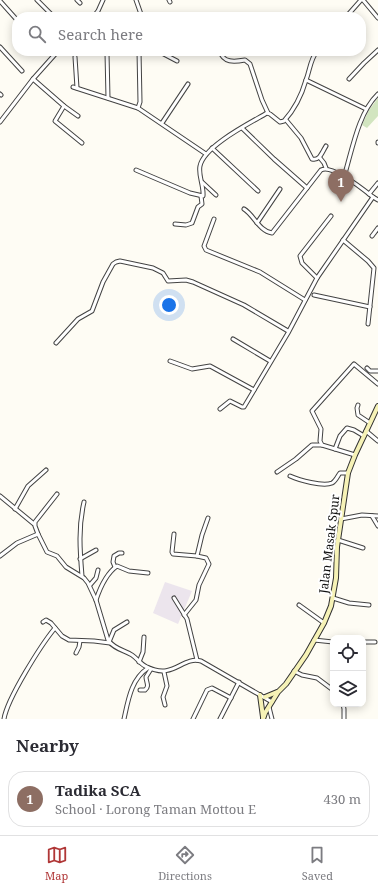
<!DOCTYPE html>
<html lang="en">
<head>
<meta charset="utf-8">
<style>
  :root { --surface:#fff; --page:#f2f2f3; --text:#2b2b33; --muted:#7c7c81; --line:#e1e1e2; --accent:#b03737 }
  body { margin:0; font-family:"Noto Serif",serif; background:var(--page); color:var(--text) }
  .controls { position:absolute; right:12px; bottom:12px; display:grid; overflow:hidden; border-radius:8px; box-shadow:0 2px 10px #0003 }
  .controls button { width:36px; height:36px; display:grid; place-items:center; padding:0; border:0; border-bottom:1px solid var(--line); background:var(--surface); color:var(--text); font:20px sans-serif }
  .you { position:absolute; left:169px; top:305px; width:14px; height:14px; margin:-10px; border:3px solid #fff; border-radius:50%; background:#1a73e8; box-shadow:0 0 0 6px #1a73e833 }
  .badge { display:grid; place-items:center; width:26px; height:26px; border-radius:50%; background:var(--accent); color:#fff; font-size:13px; font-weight:700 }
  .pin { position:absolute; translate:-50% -33px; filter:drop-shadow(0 1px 2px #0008) }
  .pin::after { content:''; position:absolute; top:21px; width:14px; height:12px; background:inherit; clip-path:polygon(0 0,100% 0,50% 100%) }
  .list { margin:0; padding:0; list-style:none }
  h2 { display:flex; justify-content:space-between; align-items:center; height:52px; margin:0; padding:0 16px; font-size:17px }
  h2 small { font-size:13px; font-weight:400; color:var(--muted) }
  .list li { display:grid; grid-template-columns:26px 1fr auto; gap:12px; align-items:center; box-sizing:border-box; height:56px; margin:0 8px 8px; padding:0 8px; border:1px solid var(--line); border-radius:16px }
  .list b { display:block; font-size:15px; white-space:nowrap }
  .list p { margin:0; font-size:13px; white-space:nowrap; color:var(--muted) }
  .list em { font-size:13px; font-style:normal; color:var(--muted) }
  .icon { flex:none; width:22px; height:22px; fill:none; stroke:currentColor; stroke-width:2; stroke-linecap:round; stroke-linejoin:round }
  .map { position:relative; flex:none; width:378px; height:719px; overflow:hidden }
  .search { position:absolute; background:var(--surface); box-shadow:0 2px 10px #0003; left:12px; right:12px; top:12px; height:44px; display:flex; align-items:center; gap:10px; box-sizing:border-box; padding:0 14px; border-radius:16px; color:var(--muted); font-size:15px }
  .sheet { height:116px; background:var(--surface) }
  nav { display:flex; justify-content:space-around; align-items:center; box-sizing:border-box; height:56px; border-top:1px solid var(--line); background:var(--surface); font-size:11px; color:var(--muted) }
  nav a { display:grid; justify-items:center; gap:2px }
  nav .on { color:var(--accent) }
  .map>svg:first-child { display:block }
  .industrial { fill:#ece5ed }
  .green { fill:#d2e5c0 }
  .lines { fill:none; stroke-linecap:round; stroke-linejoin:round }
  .street-casing { stroke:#434343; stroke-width:5 }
  .secondary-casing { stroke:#323232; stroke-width:6 }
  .street { stroke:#fff; stroke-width:3 }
  .secondary { stroke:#f6f2b6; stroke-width:4 }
  .labels { text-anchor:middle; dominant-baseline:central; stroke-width:4; stroke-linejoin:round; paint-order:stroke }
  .street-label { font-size:12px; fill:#101010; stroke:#fff }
</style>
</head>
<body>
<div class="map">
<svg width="378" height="719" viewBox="0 0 378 719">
  <rect width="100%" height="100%" fill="#fefcf4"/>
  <path class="industrial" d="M 165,582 L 192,591 L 178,624 L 153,613 Z"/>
  <path class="green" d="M 378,98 L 378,116 L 367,128 L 362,125 L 369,110 Z"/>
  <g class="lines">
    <defs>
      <g id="street">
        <path d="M 37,0 L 54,17"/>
        <path d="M 77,0 L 80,3"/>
        <path d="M 136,0 L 142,17"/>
        <path d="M 169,0 L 170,2"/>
        <path d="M 363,0 L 378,18"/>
        <path d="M 0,1 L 17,20"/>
        <path d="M 93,17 L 98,11 L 103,0"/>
        <path d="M 346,17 L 361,0"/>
        <path d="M 0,47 L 22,71"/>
        <path d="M 158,51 L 177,61"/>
        <path d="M 220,51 C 223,63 234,62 245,60 L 250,64 L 262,100 L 268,113"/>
        <path d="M 107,53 L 108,98"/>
        <path d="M 75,57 L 77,88"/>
        <path d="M 33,79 L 64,106 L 55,121 L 82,143"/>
        <path d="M 349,79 L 364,63 L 378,50"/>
        <path d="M 306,80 L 366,109"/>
        <path d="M 73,87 L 138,108 L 206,154"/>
        <path d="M 0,94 L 1,95"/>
        <path d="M 64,106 L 78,116"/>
        <path d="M 138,108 L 140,102 L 139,51"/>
        <path d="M 286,120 L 301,138 L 312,159 C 320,161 322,152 326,146"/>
        <path d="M 0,122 L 33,79 L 58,51"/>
        <path d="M 162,123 L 188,84"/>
        <path d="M 242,128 L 274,159 L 307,188"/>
        <path d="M 378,142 L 378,143"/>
        <path d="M 212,148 L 258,191"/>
        <path d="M 320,158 L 324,163 L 326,168"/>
        <path d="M 136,170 L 190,193 L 203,196 C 204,186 198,175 200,166 C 204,146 250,123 267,113 L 270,114 L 280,122 L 284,121 C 294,110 302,94 306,80 C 310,70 310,60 317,51"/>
        <path d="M 344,177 C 352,151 358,113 378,94"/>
        <path d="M 202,182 L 216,195"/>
        <path d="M 369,194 L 378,183"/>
        <path d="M 244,209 C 254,215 259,231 272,233 L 321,170 C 332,164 363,189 373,197"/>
        <path d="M 214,219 L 204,246 L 206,250 L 260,272 L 305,300"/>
        <path d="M 257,223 L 280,189"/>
        <path d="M 175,224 L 186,225 L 192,223 L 198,207 L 202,204 L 201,196"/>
        <path d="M 372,236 L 378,228"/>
        <path d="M 343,240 L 368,261 L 374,268 L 368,324"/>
        <path d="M 317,278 L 302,263 L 300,256 L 331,216"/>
        <path d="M 314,295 L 370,307"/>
        <path d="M 233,339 L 270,361"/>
        <path d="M 56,343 L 78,319 L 92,311 L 103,282 L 113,264 L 116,262 L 120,261 L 153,268 L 163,273 L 168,281 L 186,280 L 193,282 L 244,305 L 288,331"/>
        <path d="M 170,361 L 192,369 L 210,366 L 254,390"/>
        <path d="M 367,368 L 370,371 L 378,371"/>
        <path d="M 358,405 L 357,408 L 358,415 L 370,423"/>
        <path d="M 220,409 L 230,401 L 242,407 L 244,407 L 288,333 L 317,278 L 373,197 L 378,200"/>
        <path d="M 366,431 L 378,441"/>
        <path d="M 335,449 L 340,436 L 347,428 L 354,430 L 364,436"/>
        <path d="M 355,455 L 322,445 L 320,441 L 321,429 L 312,411 L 354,364 L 378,384"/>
        <path d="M 277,472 L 296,459 L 312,445 L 322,445"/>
        <path d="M 290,476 C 299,480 323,487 332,483 C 336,481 338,475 340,473 L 348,473"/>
        <path d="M 0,496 L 34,524"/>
        <path d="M 15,509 L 28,486 L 46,470"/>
        <path d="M 372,516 L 378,526"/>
        <path d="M 341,519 L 362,515 L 378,516"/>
        <path d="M 38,534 L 35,526 L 35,522 L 57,494"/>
        <path d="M 174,534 L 172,552 L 173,554 L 197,556"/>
        <path d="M 338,540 L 363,548"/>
        <path d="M 0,556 L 17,543 L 38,534 L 47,552 L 57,556 L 66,567 L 84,578 L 88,583 L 96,600 L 108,640 C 114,649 124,650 132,655 C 138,659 141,665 147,667 C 174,680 182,656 201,661 L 272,702"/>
        <path d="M 80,559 L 96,550"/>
        <path d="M 115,567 L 113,562 L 114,556 L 119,553 L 122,553"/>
        <path d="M 82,576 C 80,551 78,528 84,502"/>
        <path d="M 90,585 L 96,578 L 98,570"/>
        <path d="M 174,598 L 187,619 L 197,660"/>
        <path d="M 333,598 L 349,603 L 369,605"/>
        <path d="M 96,600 C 100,588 107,573 117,566 L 129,571 L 148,573"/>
        <path d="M 299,605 L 324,623"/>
        <path d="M 184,615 L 196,600 L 199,585 L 209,564 L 206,558 L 197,556 L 202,535 L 208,518"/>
        <path d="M 43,622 L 46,620 L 51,623 L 62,636 L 69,640 L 94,641 L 110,643"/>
        <path d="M 314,640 L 333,642"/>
        <path d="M 109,642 L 114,630 L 127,622"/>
        <path d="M 363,642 L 375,642"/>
        <path d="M 76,653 L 79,647 L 80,641"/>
        <path d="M 139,662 L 143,652 L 144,637"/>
        <path d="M 294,671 L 302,675 L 317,678 L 333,690"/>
        <path d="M 164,672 L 167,686 L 163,697 L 165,705"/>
        <path d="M 140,690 L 145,690 C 150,686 146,682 146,677 L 151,669"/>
        <path d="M 343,704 L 344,709 L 344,719"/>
        <path d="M 269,707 L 272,719"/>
        <path d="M 4,719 C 7,699 41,645 55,628"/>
        <path d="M 124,719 C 128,701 131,679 148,668"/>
        <path d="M 193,719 L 207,690 L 212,688 L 231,698"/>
        <path d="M 220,719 L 239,682"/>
      </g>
      <g id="secondary">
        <path d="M 260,695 L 263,717"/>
        <path d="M 265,697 L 277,692"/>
        <path d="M 263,719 L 265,713 L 278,692 L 286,684 L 306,655 L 324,623 L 331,606 L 336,578 L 337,547 L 348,473 L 355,455 L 378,406"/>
      </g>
    </defs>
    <use href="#street" class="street-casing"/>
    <use href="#secondary" class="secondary-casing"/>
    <use href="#street" class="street"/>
    <use href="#secondary" class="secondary"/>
  </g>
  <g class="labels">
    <g class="street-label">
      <text transform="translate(329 544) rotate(-83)">Jalan Masak Spur</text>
    </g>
  </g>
</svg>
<div class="controls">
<button><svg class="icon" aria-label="locate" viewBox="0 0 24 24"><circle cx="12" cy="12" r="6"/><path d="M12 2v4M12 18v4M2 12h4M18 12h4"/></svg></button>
<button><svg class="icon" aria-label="layers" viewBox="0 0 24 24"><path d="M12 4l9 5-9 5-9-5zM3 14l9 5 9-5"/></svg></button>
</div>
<div class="you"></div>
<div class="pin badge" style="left:341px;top:202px;background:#8d6e63">1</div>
<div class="search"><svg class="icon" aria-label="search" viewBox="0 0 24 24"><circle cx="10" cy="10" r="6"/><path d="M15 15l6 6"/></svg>Search here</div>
</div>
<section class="sheet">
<h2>Nearby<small></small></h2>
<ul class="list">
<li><span class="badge" style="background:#8d6e63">1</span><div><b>Tadika SCA</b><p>School · Lorong Taman Mottou E</p></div><em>430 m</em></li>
</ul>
</section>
<nav>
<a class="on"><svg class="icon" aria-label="map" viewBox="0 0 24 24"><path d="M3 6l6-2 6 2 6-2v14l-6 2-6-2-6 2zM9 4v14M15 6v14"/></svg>Map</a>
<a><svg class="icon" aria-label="directions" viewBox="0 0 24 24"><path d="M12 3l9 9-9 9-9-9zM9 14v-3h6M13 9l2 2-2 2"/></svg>Directions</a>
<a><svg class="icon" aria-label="saved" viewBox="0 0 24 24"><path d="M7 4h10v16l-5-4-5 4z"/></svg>Saved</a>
</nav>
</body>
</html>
